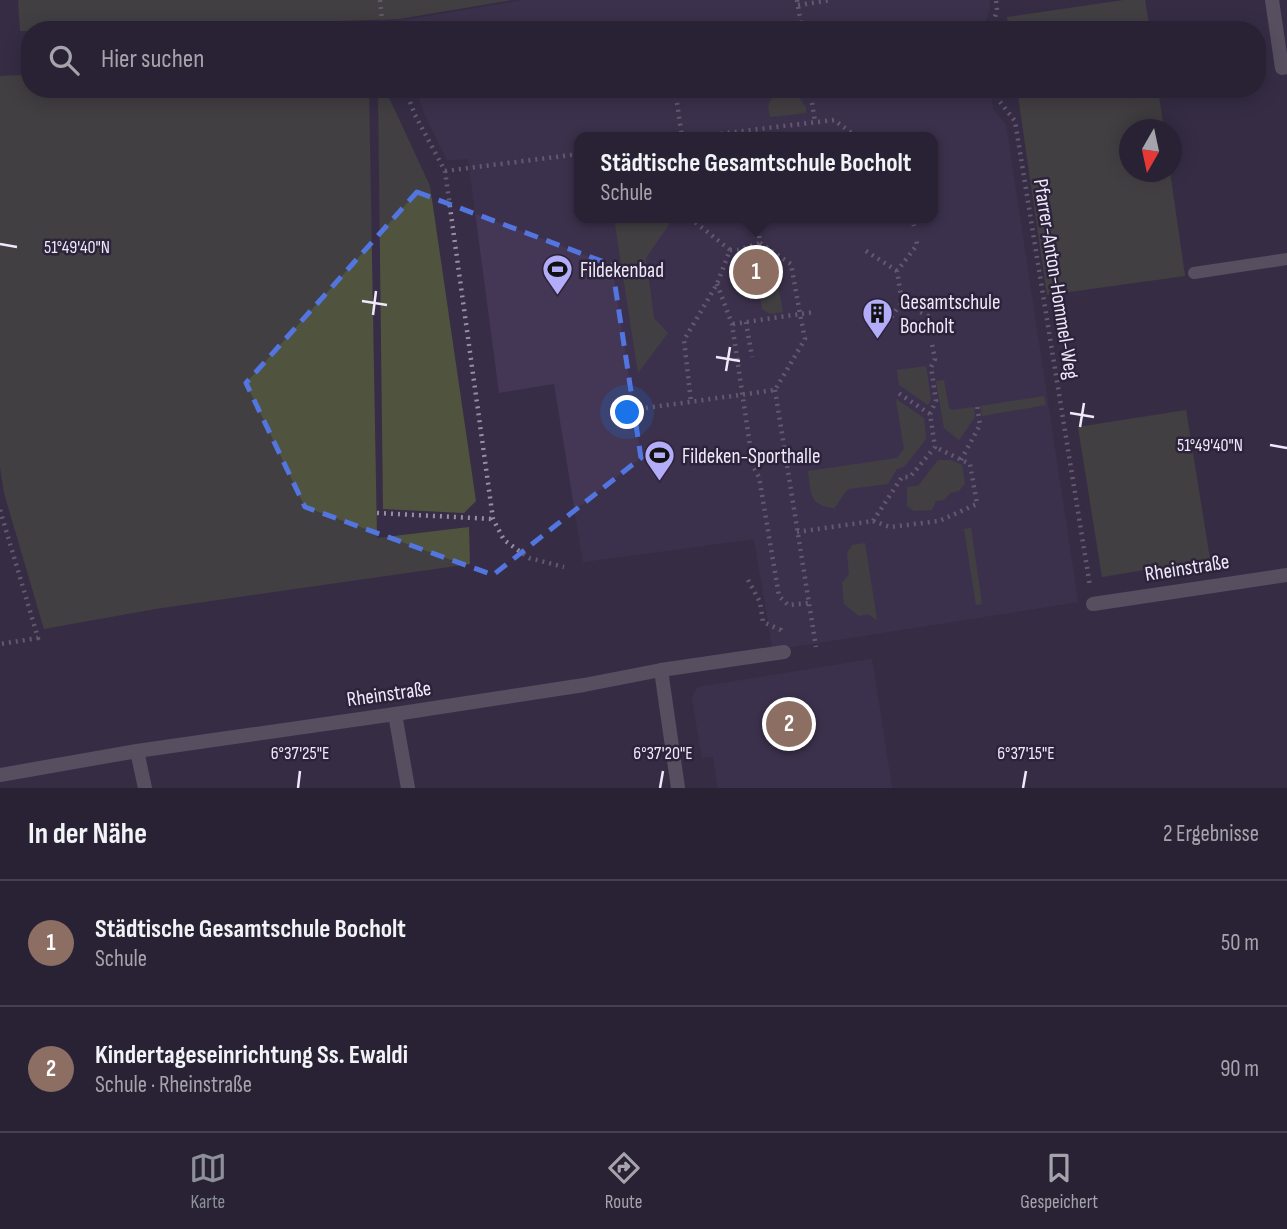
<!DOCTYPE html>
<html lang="de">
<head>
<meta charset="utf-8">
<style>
  :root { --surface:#292234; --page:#352f40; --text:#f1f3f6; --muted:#a5a4ac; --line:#453f4f; --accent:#8c9099 }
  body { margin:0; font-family:"Sofia Sans Condensed",sans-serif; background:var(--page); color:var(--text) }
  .compass { position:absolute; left:1119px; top:119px; width:63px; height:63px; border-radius:50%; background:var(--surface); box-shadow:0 4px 18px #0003; rotate:189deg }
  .you { position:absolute; left:628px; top:413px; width:24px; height:24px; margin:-18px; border:5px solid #fff; border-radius:50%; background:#1a73e8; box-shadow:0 0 0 10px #1a73e833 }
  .badge { display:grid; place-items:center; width:46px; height:46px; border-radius:50%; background:var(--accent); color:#fff; font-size:23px; font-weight:700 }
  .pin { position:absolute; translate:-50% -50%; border:4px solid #fff; box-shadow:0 2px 7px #0006 }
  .popup { position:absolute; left:574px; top:132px; width:364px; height:91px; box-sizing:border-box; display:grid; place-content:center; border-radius:14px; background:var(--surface); filter:drop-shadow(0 2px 5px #0005); font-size:23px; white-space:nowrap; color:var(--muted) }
  .popup b { font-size:26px; color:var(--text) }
  .popup::after { content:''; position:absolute; left:50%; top:100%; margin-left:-14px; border:14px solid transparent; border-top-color:var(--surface) }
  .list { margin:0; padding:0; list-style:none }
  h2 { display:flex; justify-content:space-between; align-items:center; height:91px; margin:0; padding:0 28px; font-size:30px }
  h2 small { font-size:23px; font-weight:400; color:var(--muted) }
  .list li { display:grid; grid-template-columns:46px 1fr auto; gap:21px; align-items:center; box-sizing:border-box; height:126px; padding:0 28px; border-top:2px solid var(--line) }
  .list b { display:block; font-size:26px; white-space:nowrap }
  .list p { margin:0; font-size:23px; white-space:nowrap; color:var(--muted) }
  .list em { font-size:23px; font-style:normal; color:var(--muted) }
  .icon { flex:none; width:38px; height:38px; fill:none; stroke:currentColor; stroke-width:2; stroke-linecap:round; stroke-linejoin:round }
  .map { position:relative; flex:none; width:1287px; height:788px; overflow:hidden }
  .search { position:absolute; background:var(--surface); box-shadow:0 4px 18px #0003; left:21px; right:21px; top:21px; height:77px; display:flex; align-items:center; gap:18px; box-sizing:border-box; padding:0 24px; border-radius:28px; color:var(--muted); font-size:26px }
  .sheet { height:343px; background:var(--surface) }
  nav { display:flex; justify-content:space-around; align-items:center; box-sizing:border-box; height:98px; border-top:2px solid var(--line); background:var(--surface); font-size:19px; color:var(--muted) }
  nav a { display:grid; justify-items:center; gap:4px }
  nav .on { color:var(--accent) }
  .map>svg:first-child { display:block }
  .built { fill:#433755; fill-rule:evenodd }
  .green { fill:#50543f }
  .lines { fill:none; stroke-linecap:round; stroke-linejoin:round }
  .path { stroke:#978fa4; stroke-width:4.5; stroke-dasharray:2 5; stroke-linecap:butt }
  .service { stroke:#7e7681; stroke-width:12 }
  .minor { stroke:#7e7681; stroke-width:14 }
  .marked { fill:none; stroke:#5275e0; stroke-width:5; stroke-dasharray:14 9; stroke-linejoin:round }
  .ticks { fill:none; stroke:#efe9fa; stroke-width:2.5 }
  .labels { text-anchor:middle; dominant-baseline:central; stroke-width:5; stroke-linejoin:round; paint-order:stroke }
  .poi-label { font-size:21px; fill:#efe9fa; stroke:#2d233b; text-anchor:start }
  .street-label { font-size:21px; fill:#efe9fa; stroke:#2d233b }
  .ticks-label { font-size:18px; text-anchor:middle; fill:#efe9fa; stroke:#2d233b; stroke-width:5; stroke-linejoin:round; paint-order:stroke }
</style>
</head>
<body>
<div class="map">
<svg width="1287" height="788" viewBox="0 0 1287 788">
  <rect width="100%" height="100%" fill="#372d46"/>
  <g class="built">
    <path d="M 525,0 L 989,0 L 990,8 L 983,30 L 400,30 L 399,21 Z"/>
    <path d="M 416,89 L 990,89 L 993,109 L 1006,125 L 1078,602 L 773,650 L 754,539 L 583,562 L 554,384 L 499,393 L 468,159 L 447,160 L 424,113 ZM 579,137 L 933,137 L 933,218 L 579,218 Z"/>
    <path d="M 872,659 L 892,788 L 718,788 L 713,756 L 702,758 L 692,697 L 698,687 Z"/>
  </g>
  <g class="green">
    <path d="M 18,0 L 511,0 L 399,19 L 201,25 L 201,28 L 30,30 L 30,31 L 20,31 Z"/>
    <path d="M 1124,0 L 1145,0 L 1150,30 L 1009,30 L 1007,17 Z"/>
    <path d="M 30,67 L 30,89 L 369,89 L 377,538 L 469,527 L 470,564 L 155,609 L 44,629 L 4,493 L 0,467 L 0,76 L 21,75 Z"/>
    <path d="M 378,89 L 385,89 L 430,186 L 476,501 L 464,513 L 383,509 Z"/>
    <path d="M 777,89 L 793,89 L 806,107 L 806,113 L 770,117 L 768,106 Z"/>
    <path d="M 1017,89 L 1158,89 L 1164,129 L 1130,130 L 1130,172 L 1170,172 L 1185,276 L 1047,295 Z"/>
    <path d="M 614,218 L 669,218 L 672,220 L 646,258 L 654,318 L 668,333 L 638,373 Z"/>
    <path d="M 773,261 L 783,312 L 770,314 L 762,309 L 756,271 L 760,262 Z"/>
    <path d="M 926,366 L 931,399 L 928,405 L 899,385 L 897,370 Z"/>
    <path d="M 944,380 L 949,408 L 952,410 L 974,407 L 975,417 L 959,440 L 944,428 L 936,381 Z"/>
    <path d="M 1044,396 L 1046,405 L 982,416 L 980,406 Z"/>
    <path d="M 896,399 L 924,418 L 926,439 L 904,467 L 897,469 L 888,484 L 848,489 C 842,495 840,502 834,508 C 809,506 811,492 808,471 L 897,458 L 904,449 Z"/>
    <path d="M 1186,410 L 1210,559 L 1102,577 L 1078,427 Z"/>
    <path d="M 938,460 L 951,460 L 962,465 L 965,483 L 959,491 L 950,493 L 944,500 L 936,501 L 932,510 L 914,511 L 907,506 L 907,487 L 918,486 Z"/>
    <path d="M 971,528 L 982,604 L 976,605 L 964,529 Z"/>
    <path d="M 865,543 L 877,620 L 868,614 L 859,616 L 844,604 L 842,583 L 849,574 L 847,553 L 852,545 Z"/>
  </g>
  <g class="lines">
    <g class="path">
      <path d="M 380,0 L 383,30"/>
      <path d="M 797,0 L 802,30"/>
      <path d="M 798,5 L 831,0"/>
      <path d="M 991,30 L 997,10 L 996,0"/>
      <path d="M 405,89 L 415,115 L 445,171 L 493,519 L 504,540 L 529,558 L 564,567"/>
      <path d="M 675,89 L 682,137"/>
      <path d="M 810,89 L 815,122"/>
      <path d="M 996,89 L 997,98 L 1015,121 L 1090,586"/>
      <path d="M 693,137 L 834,120 L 857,137"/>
      <path d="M 445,171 L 579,154"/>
      <path d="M 690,218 L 730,250 L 717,284 L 684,340 L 691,402"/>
      <path d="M 912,218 L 914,226"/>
      <path d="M 730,250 L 738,250 L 760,243"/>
      <path d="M 866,251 L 897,271"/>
      <path d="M 717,284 L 732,324 L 753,466 L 759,477 L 779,596 L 788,605 L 809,603"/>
      <path d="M 902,302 L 928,316 L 931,332"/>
      <path d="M 746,322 L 752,357"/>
      <path d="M 733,324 L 800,314 L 791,264 L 760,243 L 757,218"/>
      <path d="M 879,334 L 902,302 L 897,271 L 917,245 L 916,238"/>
      <path d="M 775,390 L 816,647"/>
      <path d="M 639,409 L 775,390 L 805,339 L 800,314 L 814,312"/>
      <path d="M 930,414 L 936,401 L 931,367 L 935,359 L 932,344"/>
      <path d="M 961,460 L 980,425 L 977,405"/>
      <path d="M 0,510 L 38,638 L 0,644"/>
      <path d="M 377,513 L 493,519"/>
      <path d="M 873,521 L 890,527 L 939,521 L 977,504 L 970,464 L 935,447"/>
      <path d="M 797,532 L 873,521 L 902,477 L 910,477 L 935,447 L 930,414 L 895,391"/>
      <path d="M 748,580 L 760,602 L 763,622 L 781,630 L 782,634"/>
    </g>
    <path class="service" d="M 1194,273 L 1287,259"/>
    <g class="minor">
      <path d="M 1272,0 L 1282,68 L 1287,67"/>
      <path d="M 1093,604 L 1287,575"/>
      <path d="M 661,670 L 678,788"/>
      <path d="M 395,714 L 408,788"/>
      <path d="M 137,751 L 145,788"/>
      <path d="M 0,775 L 137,751 L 395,714 L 584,685 L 661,670 L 784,652"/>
    </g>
  </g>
  <path d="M0 0H1287V788H0ZM 417,192 L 612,265 L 641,458 L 493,575 L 305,507 L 246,383 Z" fill="#372d46" fill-opacity=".55" fill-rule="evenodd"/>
  <path class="marked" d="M 417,192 L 612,265 L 641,458 L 493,575 L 305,507 L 246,383 Z"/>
  <path class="ticks" d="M 0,244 L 17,247M 362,301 L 387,305M 373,315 L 376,291M 716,357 L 740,361M 726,371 L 730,347M 1070,413 L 1094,417M 1080,427 L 1084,403M 1270,445 L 1287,448M 298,788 L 300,771M 660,788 L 663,771M 1023,788 L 1026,771"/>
  <defs>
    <symbol id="stadium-pin" viewBox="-11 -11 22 30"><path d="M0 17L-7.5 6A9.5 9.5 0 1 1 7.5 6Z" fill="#b3adf9" stroke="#2d233b"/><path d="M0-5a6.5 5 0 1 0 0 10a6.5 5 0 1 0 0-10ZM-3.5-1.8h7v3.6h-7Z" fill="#111"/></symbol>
    <symbol id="building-pin" viewBox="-11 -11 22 30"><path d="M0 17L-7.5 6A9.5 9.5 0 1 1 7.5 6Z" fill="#b3adf9" stroke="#2d233b"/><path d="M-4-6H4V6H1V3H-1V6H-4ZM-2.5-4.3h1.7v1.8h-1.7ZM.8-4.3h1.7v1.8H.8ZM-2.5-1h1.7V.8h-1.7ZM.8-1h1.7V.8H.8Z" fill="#111"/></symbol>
  </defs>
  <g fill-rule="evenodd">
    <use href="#stadium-pin" x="540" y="252" width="35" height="47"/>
    <use href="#building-pin" x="860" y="296" width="35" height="47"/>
    <use href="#stadium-pin" x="642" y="438" width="35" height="47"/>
  </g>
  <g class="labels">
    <g class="poi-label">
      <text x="580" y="270">Fildekenbad</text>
      <text x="900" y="302">Gesamtschule<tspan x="900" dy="24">Bocholt</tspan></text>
      <text x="682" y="456">Fildeken-Sporthalle</text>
    </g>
    <g class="street-label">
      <text transform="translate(1056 279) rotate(81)">Pfarrer-Anton-Hommel-Weg</text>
      <text transform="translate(1187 568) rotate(-9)">Rheinstraße</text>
      <text transform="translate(389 694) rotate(-8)">Rheinstraße</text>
    </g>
  </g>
  <g class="ticks-label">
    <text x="77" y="253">51°49'40"N</text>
    <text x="1210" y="451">51°49'40"N</text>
    <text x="300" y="759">6°37'25"E</text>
    <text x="663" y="759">6°37'20"E</text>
    <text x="1026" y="759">6°37'15"E</text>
  </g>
</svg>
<svg class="compass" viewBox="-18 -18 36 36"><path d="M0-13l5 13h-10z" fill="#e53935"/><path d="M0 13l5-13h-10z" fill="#a5a4ac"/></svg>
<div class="you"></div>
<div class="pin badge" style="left:756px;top:272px;background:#8d6e63">1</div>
<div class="popup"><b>Städtische Gesamtschule Bocholt</b>Schule</div>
<div class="pin badge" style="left:789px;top:724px;background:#8d6e63">2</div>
<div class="search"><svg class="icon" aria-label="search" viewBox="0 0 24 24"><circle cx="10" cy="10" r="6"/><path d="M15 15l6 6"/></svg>Hier suchen</div>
</div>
<section class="sheet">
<h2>In der Nähe<small>2 Ergebnisse</small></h2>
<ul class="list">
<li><span class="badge" style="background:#8d6e63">1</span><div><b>Städtische Gesamtschule Bocholt</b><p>Schule</p></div><em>50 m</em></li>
<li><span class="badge" style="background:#8d6e63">2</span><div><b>Kindertageseinrichtung Ss. Ewaldi</b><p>Schule · Rheinstraße</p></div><em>90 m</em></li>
</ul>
</section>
<nav>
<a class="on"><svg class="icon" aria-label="map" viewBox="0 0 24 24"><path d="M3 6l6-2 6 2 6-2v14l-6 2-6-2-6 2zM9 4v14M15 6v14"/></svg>Karte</a>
<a><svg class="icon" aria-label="directions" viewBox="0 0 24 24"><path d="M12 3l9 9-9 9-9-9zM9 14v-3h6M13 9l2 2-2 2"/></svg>Route</a>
<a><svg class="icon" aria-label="saved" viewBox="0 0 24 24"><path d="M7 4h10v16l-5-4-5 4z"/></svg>Gespeichert</a>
</nav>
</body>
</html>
